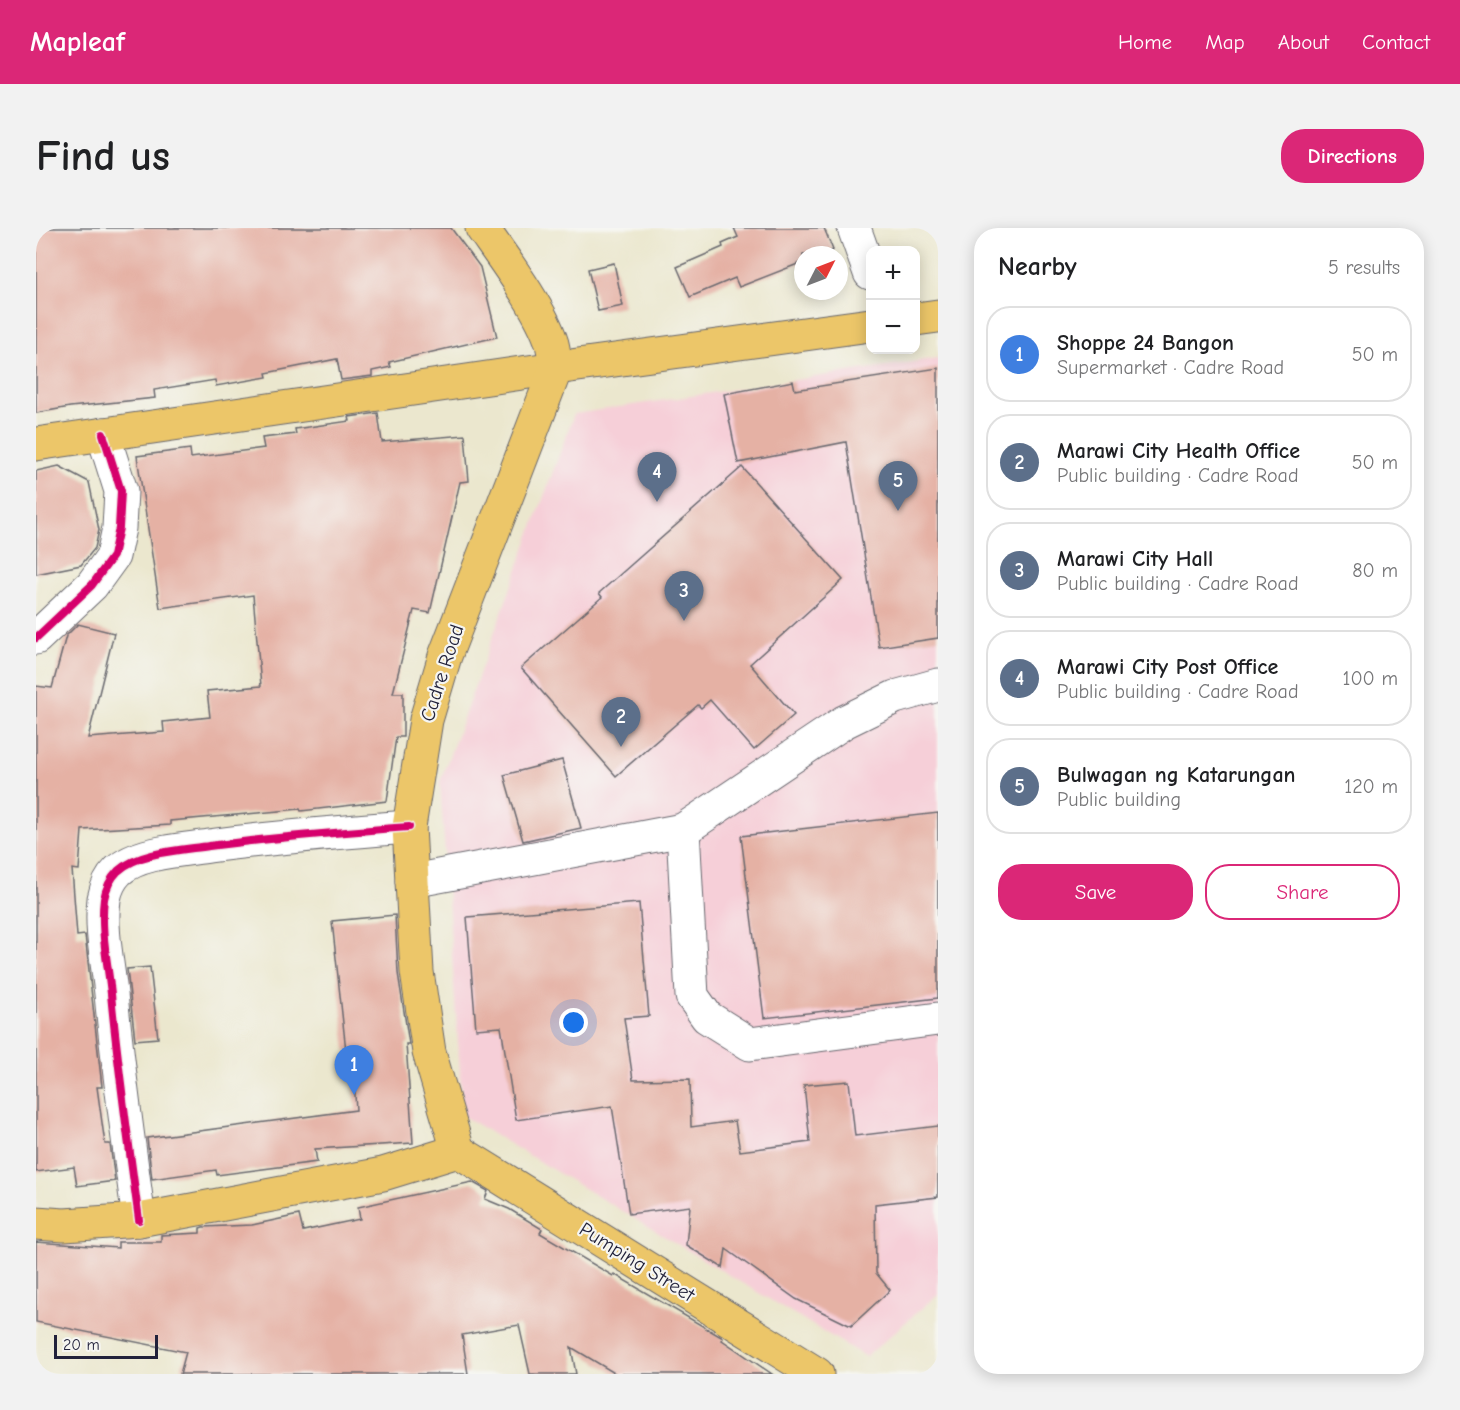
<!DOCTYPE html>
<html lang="en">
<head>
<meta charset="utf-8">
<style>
  :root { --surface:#fff; --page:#f2f2f2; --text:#202124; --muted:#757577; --line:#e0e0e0; --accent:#db2777 }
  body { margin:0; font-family:"Comic Neue",sans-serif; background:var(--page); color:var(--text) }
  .controls { position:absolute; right:18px; top:18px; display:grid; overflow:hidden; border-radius:12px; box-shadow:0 3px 15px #0003 }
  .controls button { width:54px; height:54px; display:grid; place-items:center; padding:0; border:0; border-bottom:2px solid var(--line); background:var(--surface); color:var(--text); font:30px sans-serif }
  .compass { position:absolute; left:758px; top:18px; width:54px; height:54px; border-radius:50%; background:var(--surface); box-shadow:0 3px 15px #0003; rotate:48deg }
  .scale { position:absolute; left:18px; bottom:15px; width:104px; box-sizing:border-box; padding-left:6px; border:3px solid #22223b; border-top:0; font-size:16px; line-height:21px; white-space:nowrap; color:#22223b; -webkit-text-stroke:4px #f6f6f2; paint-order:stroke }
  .you { position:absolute; left:538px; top:795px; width:21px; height:21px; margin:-15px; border:4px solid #fff; border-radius:50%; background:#1a73e8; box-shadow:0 0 0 9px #1a73e833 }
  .badge { display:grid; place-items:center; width:39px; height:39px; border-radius:50%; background:var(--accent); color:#fff; font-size:20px; font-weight:700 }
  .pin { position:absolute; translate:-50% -50px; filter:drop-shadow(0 2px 3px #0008) }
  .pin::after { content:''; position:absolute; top:32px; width:21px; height:18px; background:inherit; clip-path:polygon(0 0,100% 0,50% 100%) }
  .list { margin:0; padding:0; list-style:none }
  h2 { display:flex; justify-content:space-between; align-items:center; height:78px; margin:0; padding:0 24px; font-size:26px }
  h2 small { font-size:20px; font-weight:400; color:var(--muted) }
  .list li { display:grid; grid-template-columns:39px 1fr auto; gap:18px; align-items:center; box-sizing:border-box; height:96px; margin:0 12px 12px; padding:0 12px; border:2px solid var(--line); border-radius:24px }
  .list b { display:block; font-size:22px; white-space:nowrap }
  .list p { margin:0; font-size:20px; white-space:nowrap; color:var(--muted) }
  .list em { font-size:20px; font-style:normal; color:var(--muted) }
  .actions { display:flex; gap:12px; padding:18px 24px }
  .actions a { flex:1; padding:14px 0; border:2px solid var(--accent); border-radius:24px; text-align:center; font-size:21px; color:var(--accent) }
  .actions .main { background:var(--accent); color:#fff }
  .map { position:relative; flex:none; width:902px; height:1146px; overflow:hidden; border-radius:24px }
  header { display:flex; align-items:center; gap:36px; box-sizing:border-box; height:84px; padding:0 30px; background:var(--accent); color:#fff }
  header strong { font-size:28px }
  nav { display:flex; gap:33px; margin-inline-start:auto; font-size:21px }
  .intro { display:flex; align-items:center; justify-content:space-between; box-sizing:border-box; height:144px; padding:0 36px }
  h1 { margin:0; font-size:42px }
  .button { padding:15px 27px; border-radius:24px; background:var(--accent); color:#fff; font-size:21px; font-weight:700 }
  main { display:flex; gap:36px; padding:0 36px }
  aside { flex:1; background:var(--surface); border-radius:24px; box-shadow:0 3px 15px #0003 }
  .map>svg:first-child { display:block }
  .built { fill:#f6cfd8 }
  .building { fill:#e5b1a4 }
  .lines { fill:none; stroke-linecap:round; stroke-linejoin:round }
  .minor-casing { stroke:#68676e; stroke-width:35 }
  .major-casing { stroke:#68676e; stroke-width:35 }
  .minor { stroke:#fff; stroke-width:33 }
  .major { stroke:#ecc669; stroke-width:33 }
  .cycleway-casing { stroke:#f6f6f2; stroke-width:11 }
  .cycleway { stroke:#d6006c; stroke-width:8 }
  .labels { text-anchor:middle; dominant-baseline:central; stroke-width:4.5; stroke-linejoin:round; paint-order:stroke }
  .street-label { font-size:20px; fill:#22223b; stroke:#f6f6f2 }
</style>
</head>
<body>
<header>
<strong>Mapleaf</strong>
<nav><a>Home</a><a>Map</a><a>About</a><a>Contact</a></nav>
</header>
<div class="intro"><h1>Find us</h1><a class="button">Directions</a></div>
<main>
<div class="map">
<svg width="902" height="1146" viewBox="0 0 902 1146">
  <rect width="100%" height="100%" fill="#f6f6f2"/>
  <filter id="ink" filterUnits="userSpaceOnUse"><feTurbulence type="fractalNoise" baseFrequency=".0167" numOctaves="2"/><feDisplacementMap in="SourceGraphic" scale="12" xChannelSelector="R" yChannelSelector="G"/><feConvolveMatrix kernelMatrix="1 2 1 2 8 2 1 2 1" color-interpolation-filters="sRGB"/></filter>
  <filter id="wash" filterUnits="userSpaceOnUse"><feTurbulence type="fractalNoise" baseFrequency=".008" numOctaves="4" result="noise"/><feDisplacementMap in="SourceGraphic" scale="24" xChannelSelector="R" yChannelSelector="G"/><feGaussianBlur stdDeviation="1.35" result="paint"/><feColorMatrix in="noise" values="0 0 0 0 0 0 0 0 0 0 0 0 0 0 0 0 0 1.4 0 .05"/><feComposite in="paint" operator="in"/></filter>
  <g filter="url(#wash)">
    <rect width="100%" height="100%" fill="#ebe7ce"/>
    <path class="built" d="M 902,130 L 902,1066 L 830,1129 L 427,888 L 404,554 L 538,186 Z"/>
    <g id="blocks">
      <g class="building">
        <path d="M 0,0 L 415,0 L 444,39 L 461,109 L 353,134 L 355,139 L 336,143 L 336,148 L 305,152 L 301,131 L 230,145 L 231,149 L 180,158 L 179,152 L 118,162 L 119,170 L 34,179 L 0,185 Z"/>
        <path d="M 698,0 L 788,0 L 797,22 L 785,27 L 767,27 L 767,34 L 703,59 L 699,50 L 654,69 L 641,39 L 687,19 L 686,16 L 702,9 Z"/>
        <path d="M 578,35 L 587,78 L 562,83 L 552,41 Z"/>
        <path d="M 902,140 L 902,410 L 843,419 L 810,214 L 702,235 L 688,166 L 757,153 L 759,162 Z"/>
        <path d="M 342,185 L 346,214 L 429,207 L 433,253 L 424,254 L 394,385 L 378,382 L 357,465 L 367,465 L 367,509 L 360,509 L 351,573 L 265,583 L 264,581 L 134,593 L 134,597 L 46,602 L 43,642 L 36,641 L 41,708 L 49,707 L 66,859 L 61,859 L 69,916 L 74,916 L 79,953 L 41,958 L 38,939 L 0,944 L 0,458 L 16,460 L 30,408 L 42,396 L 78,405 L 52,510 L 128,504 L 127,494 L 174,489 L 171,463 L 225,458 L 217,367 L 124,380 L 101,228 L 154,221 L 155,230 L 228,220 L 226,210 L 260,206 L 259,201 L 314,193 L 313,189 Z"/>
        <path d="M 23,238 L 53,254 L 63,302 L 59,320 L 45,337 L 0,346 L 0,243 Z"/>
        <path d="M 706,239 L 807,352 L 714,436 L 758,487 L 718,522 L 674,472 L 665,480 L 662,477 L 580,548 L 485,440 L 566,369 L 563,365 Z"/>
        <path d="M 526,532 L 545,600 L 487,613 L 468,547 Z"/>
        <path d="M 902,585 L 902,770 L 728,790 L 705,608 Z"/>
        <path d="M 603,675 L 613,788 L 588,790 L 597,852 L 654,851 L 655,899 L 699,893 L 704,923 L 774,914 L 768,857 L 813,853 L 819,908 L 902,898 L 902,969 L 839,976 L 840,1045 L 854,1062 L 815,1098 L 760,1071 L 690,1021 L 687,1040 L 650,1017 L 654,978 L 593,986 L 576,878 L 480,892 L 465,799 L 440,801 L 431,689 Z"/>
        <path d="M 359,687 L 362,745 L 373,816 L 370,816 L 377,915 L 279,921 L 281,934 L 181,947 L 180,942 L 116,951 L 111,910 L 320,882 L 316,822 L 310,823 L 296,693 Z"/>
        <path d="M 114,739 L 122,810 L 99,812 L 91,741 Z"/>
        <path d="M 436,954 L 452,963 L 449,971 L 473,981 L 506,1001 L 504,1005 L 577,1048 L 578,1046 L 687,1110 L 686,1112 L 736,1146 L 580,1146 L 535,1119 L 540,1146 L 494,1146 L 483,1097 L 426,1107 L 432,1146 L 144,1146 L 150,1124 L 0,1094 L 0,1014 L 82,1020 L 82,1014 L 125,1014 L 125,1007 L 164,1005 L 164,1000 L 167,999 L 216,997 L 263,987 L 267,1003 L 324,991 L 322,979 Z"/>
      </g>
    </g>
  </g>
  <g filter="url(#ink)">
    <use href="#blocks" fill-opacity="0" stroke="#68676e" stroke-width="1.5"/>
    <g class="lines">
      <defs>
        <g id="minor">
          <path d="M 818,0 L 834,45"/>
          <path d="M 0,410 L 56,357 L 77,328 L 83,300 L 85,263 L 67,206"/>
          <path d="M 647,602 L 656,768 L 671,789 L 714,816 L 902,791"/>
          <path d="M 376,653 L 647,602 L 808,494 L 859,469 L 902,457"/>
          <path d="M 103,992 C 93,917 82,842 75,766 C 72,736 64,702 68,671 C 70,660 74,651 82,643 C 102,624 147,622 173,618 C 240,609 306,604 373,599"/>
        </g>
        <g id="major">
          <path d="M 880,91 L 902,88"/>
          <path d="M 0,216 L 520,140 L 834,97"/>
          <path d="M 422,923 L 393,824 L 381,744 L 373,599 L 390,492 L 409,428 L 520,140 C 519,132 518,124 516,116 C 506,82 467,30 446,0"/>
          <path d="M 422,923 L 781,1146"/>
          <path d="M 0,995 L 28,997 L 103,992 L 347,946 L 422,923"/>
        </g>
      </defs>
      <use href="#minor" class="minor-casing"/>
      <use href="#major" class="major-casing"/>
      <use href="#minor" class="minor"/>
      <use href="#major" class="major"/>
      <defs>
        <g id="cycleway">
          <path d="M 0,410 L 56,357 L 77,328 L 83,300 L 85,263 L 67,206"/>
          <path d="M 103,992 C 93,917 82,842 75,766 C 72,736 64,702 68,671 C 70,660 74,651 82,643 C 102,624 147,622 173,618 C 240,609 306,604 373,599"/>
        </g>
      </defs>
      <use href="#cycleway" class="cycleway-casing"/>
      <use href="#cycleway" class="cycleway"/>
    </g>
  </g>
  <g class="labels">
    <g class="street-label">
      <text transform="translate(406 445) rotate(-72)">Cadre Road</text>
      <text transform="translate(601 1034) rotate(32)">Pumping Street</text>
    </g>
  </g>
</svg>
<div class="controls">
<button>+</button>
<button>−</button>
</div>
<svg class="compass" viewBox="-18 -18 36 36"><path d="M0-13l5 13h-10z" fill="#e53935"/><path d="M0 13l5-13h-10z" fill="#757577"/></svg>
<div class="scale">20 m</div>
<div class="you"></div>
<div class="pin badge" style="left:318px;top:867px;background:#3f7fe0">1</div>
<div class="pin badge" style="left:585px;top:519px;background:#5c6f8a">2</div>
<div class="pin badge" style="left:648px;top:393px;background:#5c6f8a">3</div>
<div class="pin badge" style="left:621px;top:274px;background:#5c6f8a">4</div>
<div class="pin badge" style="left:862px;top:283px;background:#5c6f8a">5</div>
</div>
<aside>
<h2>Nearby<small>5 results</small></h2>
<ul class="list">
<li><span class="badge" style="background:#3f7fe0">1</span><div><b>Shoppe 24 Bangon</b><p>Supermarket · Cadre Road</p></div><em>50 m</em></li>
<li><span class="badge" style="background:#5c6f8a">2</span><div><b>Marawi City Health Office</b><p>Public building · Cadre Road</p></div><em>50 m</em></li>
<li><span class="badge" style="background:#5c6f8a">3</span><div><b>Marawi City Hall</b><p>Public building · Cadre Road</p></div><em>80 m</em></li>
<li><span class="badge" style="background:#5c6f8a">4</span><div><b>Marawi City Post Office</b><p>Public building · Cadre Road</p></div><em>100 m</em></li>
<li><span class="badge" style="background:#5c6f8a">5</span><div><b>Bulwagan ng Katarungan</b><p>Public building</p></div><em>120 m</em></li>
</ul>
<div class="actions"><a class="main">Save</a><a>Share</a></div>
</aside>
</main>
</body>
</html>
